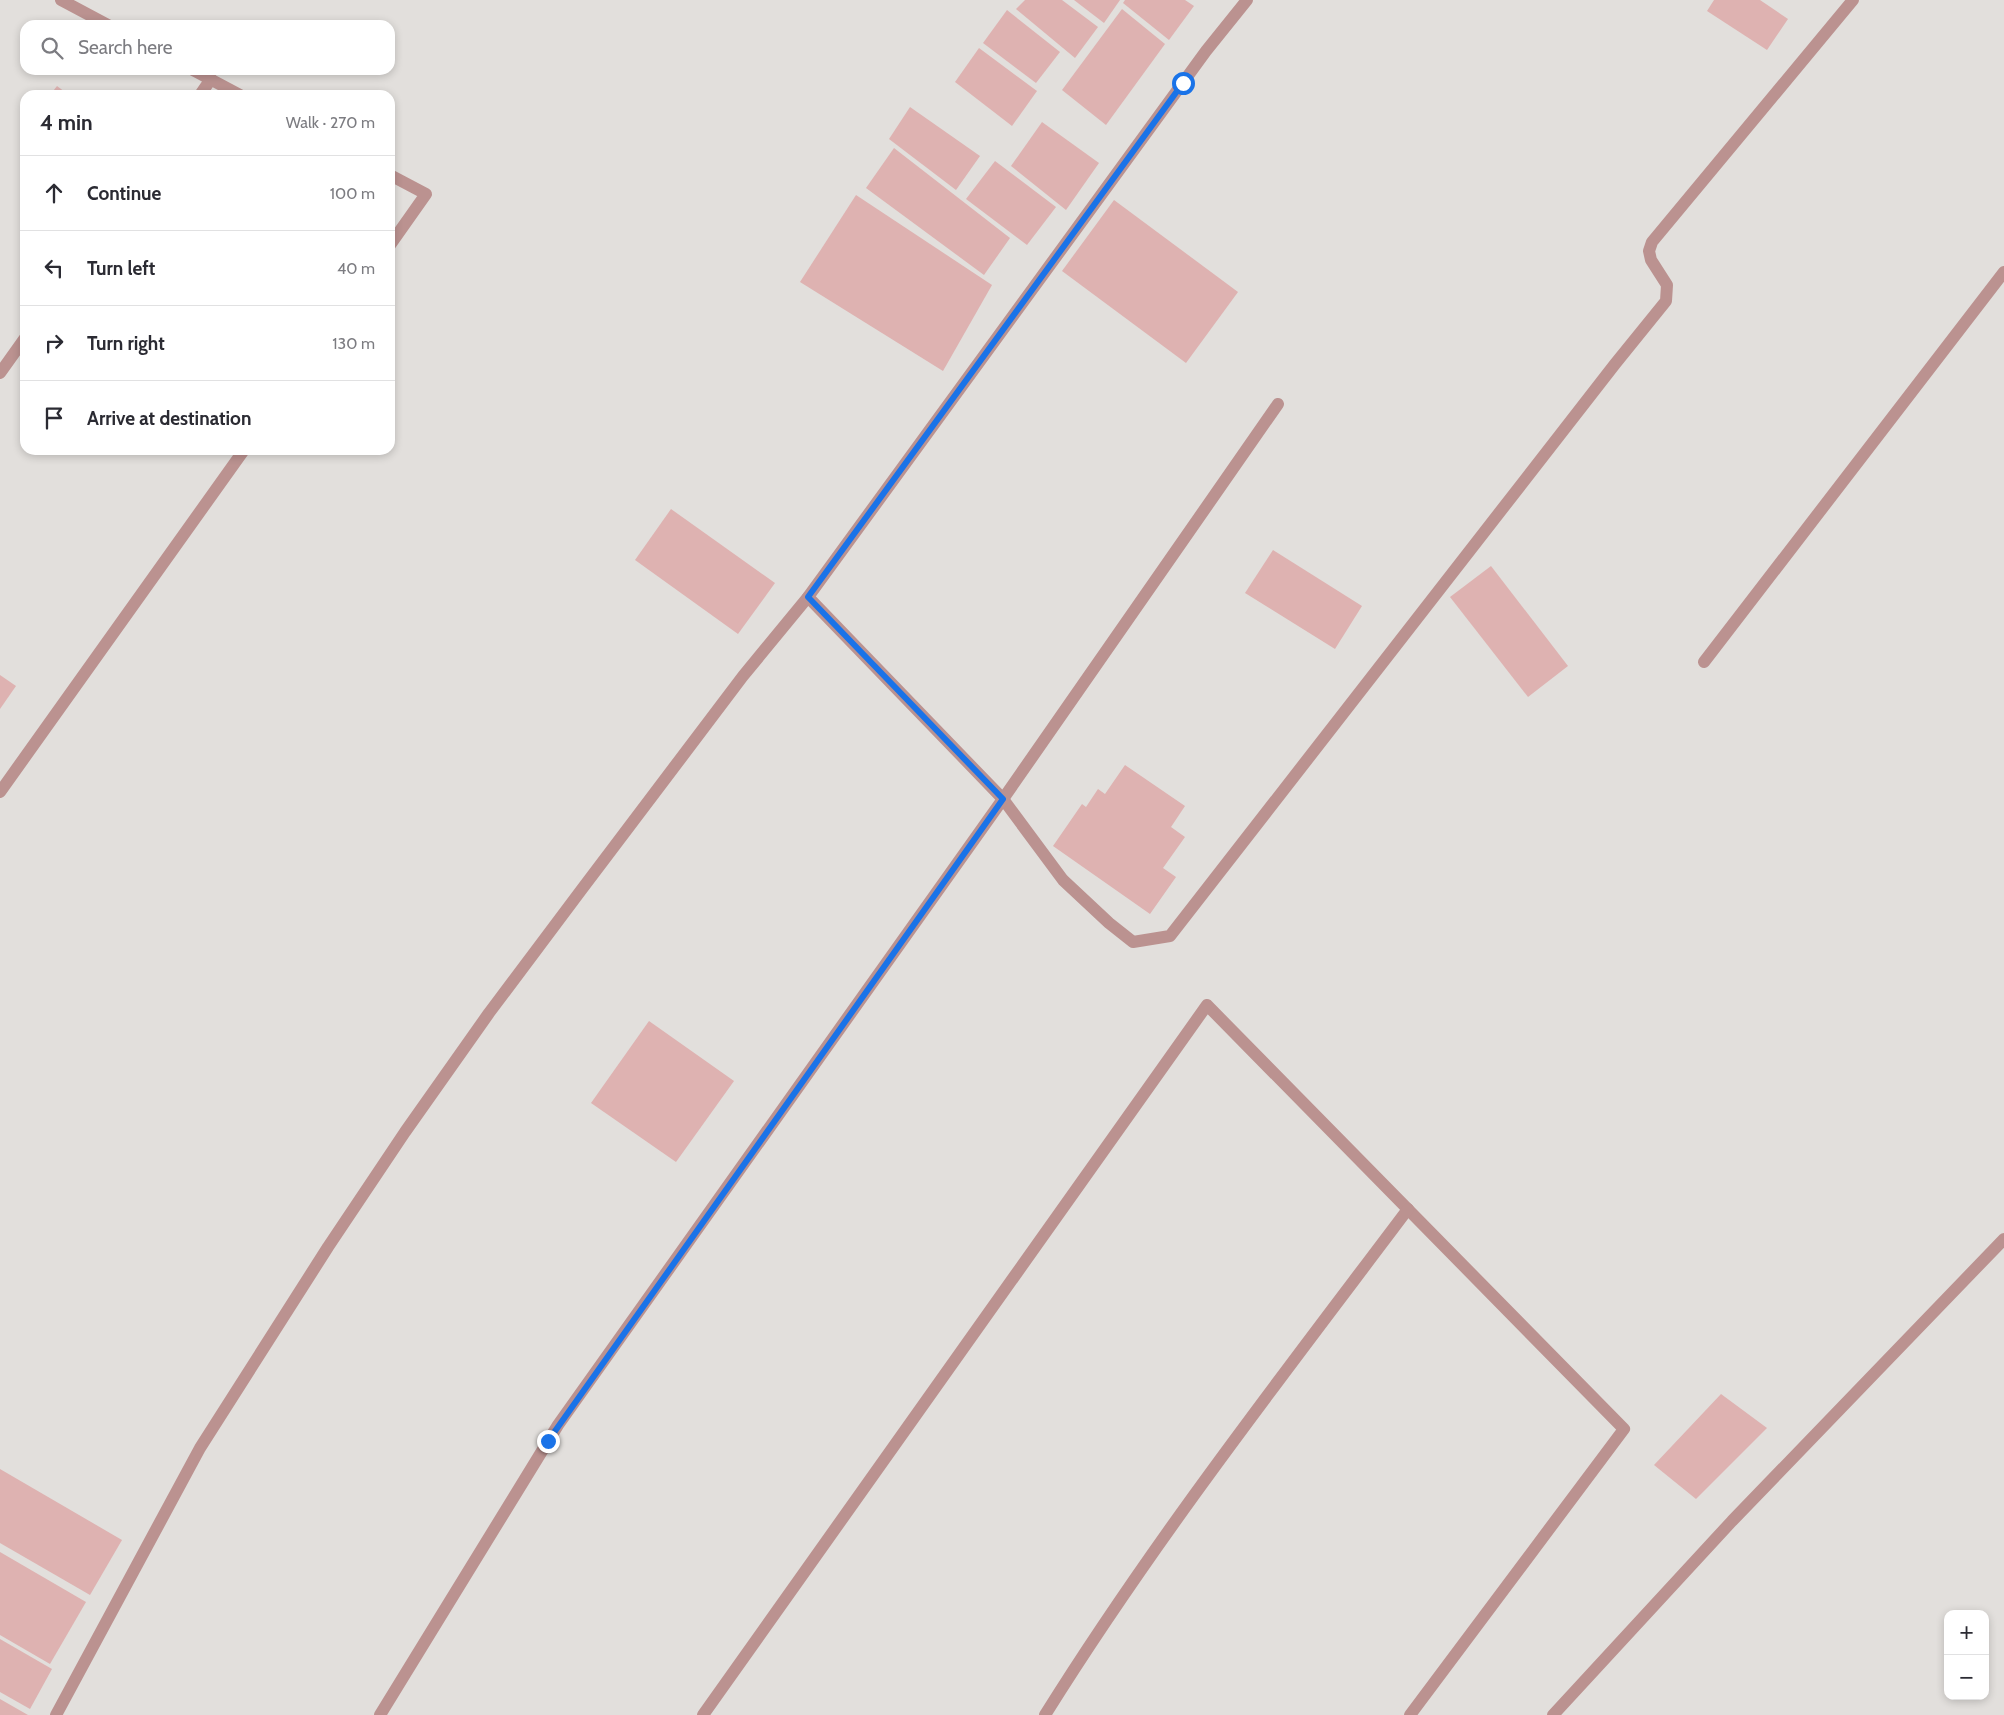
<!DOCTYPE html>
<html lang="en">
<head>
<meta charset="utf-8">
<style>
  :root { --surface:#fff; --page:#f2f2f3; --text:#2b2b33; --muted:#7c7c81; --line:#e1e1e2 }
  body { margin:0; font-family:Cabin,sans-serif; background:var(--page); color:var(--text) }
  .controls { position:absolute; right:15px; bottom:15px; display:grid; overflow:hidden; border-radius:10px; box-shadow:0 2px 8px #0003 }
  .controls button { width:45px; height:45px; display:grid; place-items:center; padding:0; border:0; border-bottom:1px solid var(--line); background:var(--surface); color:var(--text); font:25px sans-serif }
  .stop { position:absolute; width:15px; height:15px; margin:-11px; border:4px solid #1a73e8; border-radius:50%; background:#fff }
  .stop.end { background:#1a73e8; border-color:#fff; box-shadow:0 1px 5px #0008 }
  .list { margin:0; padding:0; list-style:none }
  h2 { display:flex; justify-content:space-between; align-items:center; height:65px; margin:0; padding:0 20px; font-size:21px }
  h2 small { font-size:16px; font-weight:400; color:var(--muted) }
  .list li { display:grid; grid-template-columns:32px 1fr auto; gap:15px; align-items:center; box-sizing:border-box; height:75px; padding:0 20px; border-top:1px solid var(--line) }
  .list b { display:block; font-size:19px; white-space:nowrap }
  .list em { font-size:16px; font-style:normal; color:var(--muted) }
  .icon { flex:none; width:28px; height:28px; fill:none; stroke:currentColor; stroke-width:2; stroke-linecap:round; stroke-linejoin:round }
  .map { position:relative; flex:none; width:2004px; height:1715px; overflow:hidden }
  .search { position:absolute; background:var(--surface); box-shadow:0 2px 8px #0003; left:20px; top:20px; width:375px; height:55px; display:flex; align-items:center; gap:12px; box-sizing:border-box; padding:0 18px; border-radius:15px; color:var(--muted); font-size:19px }
  .panel { position:absolute; background:var(--surface); box-shadow:0 2px 8px #0003; left:20px; top:90px; width:375px; height:365px; border-radius:15px }
  .map>svg:first-child { display:block }
  .building { fill:#deb2b1 }
  .lines { fill:none; stroke-linecap:round; stroke-linejoin:round }
  .lane { stroke:#bb9290; stroke-width:12 }
  .street { stroke:#bb9290; stroke-width:12 }
  .route { stroke:#1a73e8; stroke-width:6 }
</style>
</head>
<body>
<div class="map">
<svg width="2004" height="1715" viewBox="0 0 2004 1715">
  <rect width="100%" height="100%" fill="#e2dfdc"/>
  <g class="building">
    <path d="M 1025,0 L 1062,0 L 1098,27 L 1075,58 L 1016,9 Z"/>
    <path d="M 1074,0 L 1120,0 L 1104,23 Z"/>
    <path d="M 1125,0 L 1185,0 L 1194,6 L 1169,40 L 1123,3 Z"/>
    <path d="M 1714,0 L 1760,0 L 1788,19 L 1767,50 L 1707,11 Z"/>
    <path d="M 1122,9 L 1165,44 L 1106,125 L 1062,90 Z"/>
    <path d="M 1007,10 L 1060,52 L 1036,83 L 983,43 Z"/>
    <path d="M 979,48 L 1037,91 L 1012,126 L 955,82 Z"/>
    <path d="M 57,86 L 69,95 L 50,95 Z"/>
    <path d="M 910,107 L 980,156 L 956,190 L 889,139 Z"/>
    <path d="M 1042,122 L 1099,163 L 1066,210 L 1011,166 Z"/>
    <path d="M 894,148 L 1010,238 L 984,275 L 866,188 Z"/>
    <path d="M 995,161 L 1056,207 L 1027,245 L 966,199 Z"/>
    <path d="M 856,195 L 992,285 L 943,371 L 800,282 Z"/>
    <path d="M 1114,200 L 1238,292 L 1186,363 L 1062,271 Z"/>
    <path d="M 671,509 L 775,583 L 738,634 L 635,560 Z"/>
    <path d="M 1273,550 L 1362,606 L 1335,649 L 1245,593 Z"/>
    <path d="M 1491,566 L 1568,666 L 1528,697 L 1450,597 Z"/>
    <path d="M 0,675 L 16,686 L 0,709 Z"/>
    <path d="M 1125,765 L 1185,806 L 1171,827 L 1185,837 L 1163,868 L 1176,877 L 1150,914 L 1053,846 L 1082,804 L 1086,807 L 1098,789 L 1105,794 Z"/>
    <path d="M 649,1021 L 734,1081 L 676,1162 L 591,1103 Z"/>
    <path d="M 1721,1394 L 1767,1428 L 1696,1499 L 1654,1465 Z"/>
    <path d="M 0,1469 L 122,1540 L 90,1595 L 0,1543 Z"/>
    <path d="M 0,1552 L 86,1602 L 50,1664 L 0,1635 Z"/>
    <path d="M 0,1639 L 52,1669 L 30,1709 L 0,1692 Z"/>
    <path d="M 0,1699 L 28,1715 L 0,1715 Z"/>
  </g>
  <g class="lines">
    <path class="lane" d="M 1704,662 L 2004,272"/>
    <g class="street">
      <path d="M 61,0 L 108,25"/>
      <path d="M 193,70 L 240,95"/>
      <path d="M 200,95 L 211,79"/>
      <path d="M 390,175 L 426,194 L 390,245"/>
      <path d="M 0,373 L 25,338"/>
      <path d="M 808,597 L 1003,799 L 1063,880 L 1109,923 L 1133,942 L 1170,936 L 1615,364 L 1666,301 L 1667,285 L 1651,260 L 1649,251 L 1652,242 L 1853,0"/>
      <path d="M 0,792 L 244,450"/>
      <path d="M 56,1715 L 200,1448 L 328,1247 L 405,1132 L 489,1013 L 582,889 L 743,676 L 808,597 L 1206,51 L 1247,0"/>
      <path d="M 380,1715 L 558,1425 L 1003,799 L 1278,404"/>
      <path d="M 703,1715 L 1207,1005 L 1624,1429 L 1410,1715"/>
      <path d="M 1045,1715 C 1155,1539 1283,1375 1408,1209"/>
      <path d="M 1553,1715 L 1732,1521 L 2004,1239"/>
    </g>
  </g>
  <g class="lines">
    <path class="route" d="M 548,1441 L 1003,799 L 808,597 L 1183,83"/>
  </g>
</svg>
<div class="controls">
<button>+</button>
<button>−</button>
</div>
<div class="stop" style="left:1183px;top:83px"></div>
<div class="stop end" style="left:548px;top:1441px"></div>
<div class="search"><svg class="icon" aria-label="search" viewBox="0 0 24 24"><circle cx="10" cy="10" r="6"/><path d="M15 15l6 6"/></svg>Search here</div>
<section class="panel">
<h2>4 min<small>Walk · 270 m</small></h2>
<ul class="list">
<li><svg class="icon" aria-label="ahead" viewBox="0 0 24 24"><path d="M12 20V5M6 11l6-6 6 6"/></svg><div><b>Continue</b></div><em>100 m</em></li>
<li><svg class="icon" aria-label="left" viewBox="0 0 24 24"><path d="M17 20v-9H6M10 6l-5 5 5 5"/></svg><div><b>Turn left</b></div><em>40 m</em></li>
<li><svg class="icon" aria-label="right" viewBox="0 0 24 24"><path d="M7 20v-9h11M14 6l5 5-5 5"/></svg><div><b>Turn right</b></div><em>130 m</em></li>
<li><svg class="icon" aria-label="arrive" viewBox="0 0 24 24"><path d="M6 21V4h12l-3 4 3 4H6"/></svg><div><b>Arrive at destination</b></div></li>
</ul>
</section>
</div>
</body>
</html>
